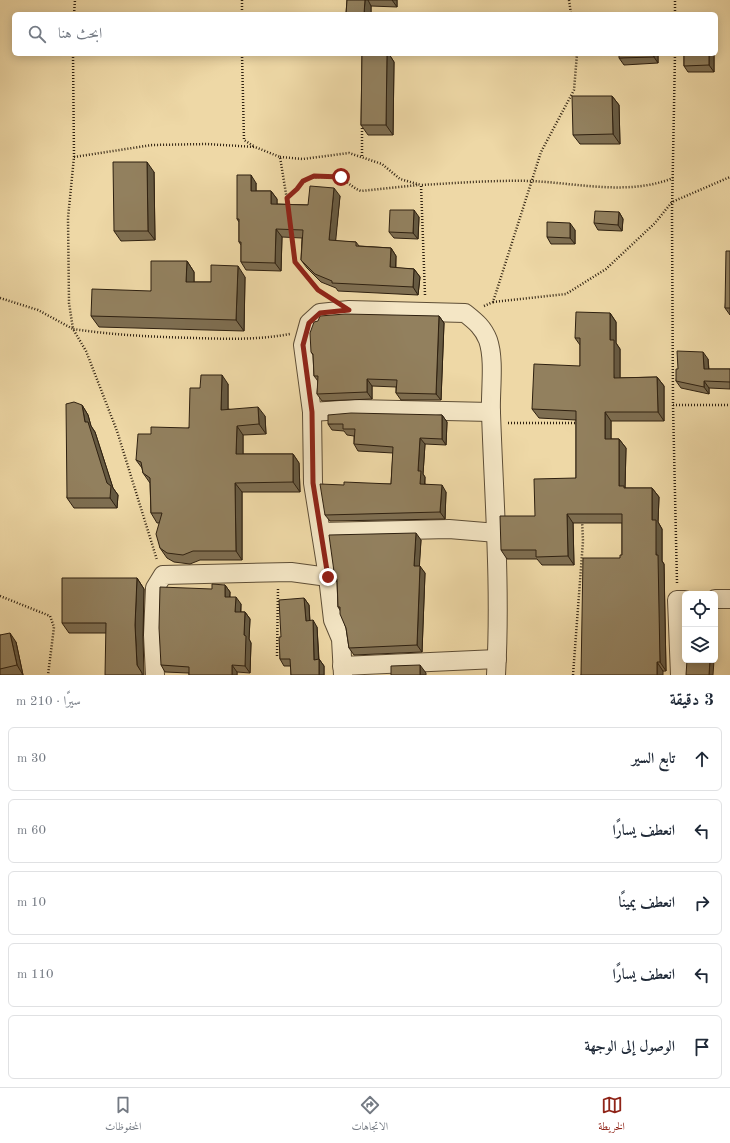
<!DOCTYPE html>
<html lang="ar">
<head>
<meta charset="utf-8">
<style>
  :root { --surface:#fff; --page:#f6f6f7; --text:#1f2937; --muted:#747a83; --line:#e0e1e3; --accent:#8f2418 }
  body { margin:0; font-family:"Old Standard TT",Amiri,serif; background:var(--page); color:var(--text); direction:rtl }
  .controls { position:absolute; right:12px; bottom:12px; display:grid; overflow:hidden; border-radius:6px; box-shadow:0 2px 10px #0003 }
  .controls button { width:36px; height:36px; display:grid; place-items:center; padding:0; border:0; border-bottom:1px solid var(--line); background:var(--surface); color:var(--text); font:20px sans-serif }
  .stop { position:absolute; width:12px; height:12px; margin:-9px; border:3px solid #8f2418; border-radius:50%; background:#fff }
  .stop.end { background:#8f2418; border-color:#fff; box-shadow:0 1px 4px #0008 }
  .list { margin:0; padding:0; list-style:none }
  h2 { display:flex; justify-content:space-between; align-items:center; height:52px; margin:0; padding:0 16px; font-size:17px }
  h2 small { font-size:13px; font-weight:400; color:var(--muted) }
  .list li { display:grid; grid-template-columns:26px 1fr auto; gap:12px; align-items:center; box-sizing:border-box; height:64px; margin:0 8px 8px; padding:0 8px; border:1px solid var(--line); border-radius:6px }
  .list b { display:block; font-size:15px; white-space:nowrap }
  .list em { font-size:13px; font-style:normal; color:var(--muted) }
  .icon { flex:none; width:22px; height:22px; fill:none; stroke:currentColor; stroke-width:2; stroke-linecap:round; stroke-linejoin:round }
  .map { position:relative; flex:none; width:730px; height:675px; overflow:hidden; direction:ltr }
  .search { position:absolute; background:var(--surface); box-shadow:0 2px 10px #0003; left:12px; right:12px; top:12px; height:44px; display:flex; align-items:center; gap:10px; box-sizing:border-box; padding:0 14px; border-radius:6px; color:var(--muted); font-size:15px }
  .sheet { height:412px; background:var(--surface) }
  nav { display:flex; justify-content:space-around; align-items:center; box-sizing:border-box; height:56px; border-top:1px solid var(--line); background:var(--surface); font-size:11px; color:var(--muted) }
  nav a { display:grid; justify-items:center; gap:2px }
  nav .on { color:var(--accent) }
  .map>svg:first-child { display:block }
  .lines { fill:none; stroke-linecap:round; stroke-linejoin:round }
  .minor-casing { stroke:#5e4e36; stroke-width:20 }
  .path { stroke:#2e2010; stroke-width:2.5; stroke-dasharray:1 2; stroke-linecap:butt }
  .minor { stroke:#f4e6c5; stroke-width:18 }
  .wall { fill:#7e6e51; stroke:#2e2010 }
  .shaded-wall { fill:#665a42; stroke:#2e2010 }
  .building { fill:#92805e; stroke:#2e2010 }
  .route { stroke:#8f2418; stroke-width:5 }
</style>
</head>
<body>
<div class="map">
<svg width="730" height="675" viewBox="0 0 730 675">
  <rect width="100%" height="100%" fill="#eed8a6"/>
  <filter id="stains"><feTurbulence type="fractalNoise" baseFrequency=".005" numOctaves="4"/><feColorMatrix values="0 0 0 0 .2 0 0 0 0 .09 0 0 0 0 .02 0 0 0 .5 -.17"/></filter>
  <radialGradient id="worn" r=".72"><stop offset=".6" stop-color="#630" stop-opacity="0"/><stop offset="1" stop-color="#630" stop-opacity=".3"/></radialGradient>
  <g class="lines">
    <defs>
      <g id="minor">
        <path d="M 312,412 L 355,409 L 491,412"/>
        <path d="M 321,532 L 449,529 L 497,533"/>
        <path d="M 715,599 L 730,599"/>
        <path d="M 342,666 L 497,659"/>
        <path d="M 155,675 L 153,635 L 155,588 L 163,575 L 291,572 L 328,577"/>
        <path d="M 343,675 L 341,639 L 333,620 L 328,577 L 313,483 L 312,412 L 303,345 L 309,323 L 320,313 L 349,310 L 465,313 C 475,321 483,327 488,340 C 495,360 490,392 491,413 C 494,500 501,588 496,675"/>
        <path d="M 680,675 L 677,600 L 685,600"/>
      </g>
    </defs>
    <use href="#minor" class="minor-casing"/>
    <g class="path">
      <path d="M 242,0 L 242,14"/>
      <path d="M 569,0 L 571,14"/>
      <path d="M 74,14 L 75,0"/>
      <path d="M 675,14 L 675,0"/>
      <path d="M 73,54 L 74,157 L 68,218 L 69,303 L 73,329 C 113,335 154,337 195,338 C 227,339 258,340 290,334"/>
      <path d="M 242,54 L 244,140 L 255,147"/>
      <path d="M 675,54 L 672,212 L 673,405 L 677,583"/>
      <path d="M 362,156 L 362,124"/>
      <path d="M 74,157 L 152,145 L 207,144 L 255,147 L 280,157 L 288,206"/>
      <path d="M 280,157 L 303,159 L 349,153 L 382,164 L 400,179 L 421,185"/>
      <path d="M 287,198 C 307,181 302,176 330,177 C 334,177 339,176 342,179 C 349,183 353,188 361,191 L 418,185"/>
      <path d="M 291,235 L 295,262 L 318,290 L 326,295"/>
      <path d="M 425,295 L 421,185 C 457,183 494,180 531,181 C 577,183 629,196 673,178"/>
      <path d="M 0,298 L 38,310 L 73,329 L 86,351 L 117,431 L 157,560"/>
      <path d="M 493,302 L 566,294 L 606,269 L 655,223 L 672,202 L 730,177"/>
      <path d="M 484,306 L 493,302 L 541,152 L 574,90 L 577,54"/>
      <path d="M 673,405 L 730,405"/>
      <path d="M 508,423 L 579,423"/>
      <path d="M 0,596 L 50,616 L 54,627 L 48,675"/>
      <path d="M 277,656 L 278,589"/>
      <path d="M 573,675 L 583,541 L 582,520"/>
    </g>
    <use href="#minor" class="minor"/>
  </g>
  <g class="wall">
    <path d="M 347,0 L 397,0 L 397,7 L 371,6 L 371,14 L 346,14 Z"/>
    <path d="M 362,54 L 389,54 L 394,62 L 393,135 L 368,135 L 361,125 Z"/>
    <path d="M 658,54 L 658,63 L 624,65 L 619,58 Z"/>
    <path d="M 684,54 L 714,54 L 714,72 L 688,72 L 684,66 Z"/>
    <path d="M 612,96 L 619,105 L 620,144 L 580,144 L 573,135 Z"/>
    <path d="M 154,172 L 155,240 L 121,241 L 114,231 Z"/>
    <path d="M 256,183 L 256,191 L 271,191 L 277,199 L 277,204 L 308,205 L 340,196 L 335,241 L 356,242 L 359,246 L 391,248 L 396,256 L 396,268 L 414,269 L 420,277 L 418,295 L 338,291 L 336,288 L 321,282 L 307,268 L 301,260 L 302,238 L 282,237 L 281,271 L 246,270 L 241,262 L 241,245 L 239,242 L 239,222 L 237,219 Z"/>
    <path d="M 619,212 L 623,219 L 622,231 L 598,230 L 594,223 Z"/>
    <path d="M 419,217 L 418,239 L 394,238 L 389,232 Z"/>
    <path d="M 575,230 L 575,244 L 551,244 L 547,237 Z"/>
    <path d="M 730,251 L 730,315 L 725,308 Z"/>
    <path d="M 187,261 L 194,272 L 194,282 L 211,282 L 245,277 L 244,331 L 99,327 L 91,316 L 151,291 Z"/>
    <path d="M 610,313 L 616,322 L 616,343 L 620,349 L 620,378 L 657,377 L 664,386 L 664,421 L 611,421 L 611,439 L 619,439 L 626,448 L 625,488 L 652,488 L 659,497 L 658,522 L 662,529 L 662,561 L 664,564 L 666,671 L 581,675 L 620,558 L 622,555 L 622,523 L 573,523 L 574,565 L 542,565 L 537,559 L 507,559 L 501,550 L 535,516 L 576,478 L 576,420 L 539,418 L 532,409 L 580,366 L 580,345 L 575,338 Z"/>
    <path d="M 439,316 L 444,323 L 441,400 L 401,400 L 396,393 L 396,387 L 372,386 L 372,399 L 322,401 L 317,394 L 318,381 L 314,376 L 313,355 L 311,352 Z"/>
    <path d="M 708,359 L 709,369 L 730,369 L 730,389 L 709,388 L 709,394 L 681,388 L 676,381 L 678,369 Z"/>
    <path d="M 228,384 L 228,409 L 265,416 L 266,434 L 243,435 L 243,454 L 293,454 L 299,463 L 300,492 L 242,492 L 242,560 L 200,560 L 190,564 L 174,562 L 167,558 L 160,548 L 160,523 L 157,523 L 151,513 L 150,483 L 143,473 L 142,468 L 136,460 L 151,434 L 189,428 L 200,388 Z"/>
    <path d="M 82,405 L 88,415 L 91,426 L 95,432 L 113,488 L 118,495 L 117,508 L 74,508 L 67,498 Z"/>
    <path d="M 442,415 L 447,422 L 446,445 L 425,444 L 423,474 L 425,477 L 425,484 L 446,492 L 445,519 L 330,521 L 325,515 L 344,485 L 391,484 L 393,453 L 358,451 L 354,444 L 354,436 L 347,435 L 344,431 L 332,430 L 328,424 Z"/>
    <path d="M 421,540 L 419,566 L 425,573 L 422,652 L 354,655 L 349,648 L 346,628 L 340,610 L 338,607 L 337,582 L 335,579 Z"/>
    <path d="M 137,578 L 144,589 L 143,636 L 105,633 L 69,633 L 62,623 Z"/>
    <path d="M 225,585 L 230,592 L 230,597 L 241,604 L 241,612 L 245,612 L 250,619 L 249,639 L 251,643 L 250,673 L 237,672 L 237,675 L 189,675 L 189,673 L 165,672 L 161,665 L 212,589 Z"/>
    <path d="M 304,598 L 309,605 L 310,621 L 317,627 L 319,659 L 324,666 L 324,675 L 291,675 L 291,666 L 284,666 L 280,659 L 281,637 Z"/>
    <path d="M 0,635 L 16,642 L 23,675 L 0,675 Z"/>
  </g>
  <g class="shaded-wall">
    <path d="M 365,0 L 368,0 L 371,6 L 371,14 L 364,14 Z"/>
    <path d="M 392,0 L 397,0 L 397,7 Z"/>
    <path d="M 387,54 L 389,54 L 394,62 L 393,135 L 386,125 Z"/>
    <path d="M 653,54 L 658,54 L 658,63 L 654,57 Z"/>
    <path d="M 709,54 L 714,54 L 714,72 L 709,65 Z"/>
    <path d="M 612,96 L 619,105 L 620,144 L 613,134 Z"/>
    <path d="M 147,162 L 154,172 L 155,240 L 148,231 Z"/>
    <path d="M 251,175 L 256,183 L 256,199 L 251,191 Z"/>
    <path d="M 334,188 L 340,196 L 335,248 L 329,240 Z"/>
    <path d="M 271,191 L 277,199 L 277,212 L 271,204 Z"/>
    <path d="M 414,210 L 419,217 L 418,239 L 413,233 Z"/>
    <path d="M 619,212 L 623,219 L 622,231 L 618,225 Z"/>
    <path d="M 570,223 L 575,230 L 575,244 L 570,238 Z"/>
    <path d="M 276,229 L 282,237 L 281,271 L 275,263 Z"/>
    <path d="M 391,248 L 396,256 L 395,275 L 390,267 Z"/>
    <path d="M 187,261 L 194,272 L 194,293 L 186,282 Z"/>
    <path d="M 238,266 L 245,277 L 244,331 L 236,320 Z"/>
    <path d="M 414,269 L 420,277 L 418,295 L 413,287 Z"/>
    <path d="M 610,313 L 616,322 L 616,343 L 620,349 L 620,387 L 614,378 L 610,340 Z"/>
    <path d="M 439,316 L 444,323 L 441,400 L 436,394 Z"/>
    <path d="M 703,352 L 708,359 L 709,376 L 704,369 Z"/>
    <path d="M 222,375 L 228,384 L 228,419 L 221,410 Z"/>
    <path d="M 657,377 L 664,386 L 664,421 L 658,412 Z"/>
    <path d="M 367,379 L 372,386 L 372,399 L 367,392 Z"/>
    <path d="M 704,381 L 709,388 L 709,394 L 704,387 Z"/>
    <path d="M 82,405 L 88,415 L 91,426 L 95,432 L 113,488 L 118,495 L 117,508 L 110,498 L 85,422 Z"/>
    <path d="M 258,407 L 265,416 L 266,434 L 259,424 Z"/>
    <path d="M 605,412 L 611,421 L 611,448 L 605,439 Z"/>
    <path d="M 442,415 L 447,422 L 446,445 L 442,439 Z"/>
    <path d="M 237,426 L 243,435 L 243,464 L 236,454 Z"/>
    <path d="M 420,438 L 425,444 L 423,474 L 425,477 L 424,490 L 420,484 L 418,471 Z"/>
    <path d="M 619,439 L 626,448 L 625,487 L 630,494 L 619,486 Z"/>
    <path d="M 293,454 L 299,463 L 300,492 L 293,482 Z"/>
    <path d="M 235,483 L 242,492 L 242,560 L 236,551 Z"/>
    <path d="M 442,485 L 446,492 L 445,519 L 440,512 Z"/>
    <path d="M 652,488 L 659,497 L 658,522 L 662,529 L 662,561 L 664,564 L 666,671 L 660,662 L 656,555 L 652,520 Z"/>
    <path d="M 567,514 L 573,523 L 574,565 L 568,556 Z"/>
    <path d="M 416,533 L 421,540 L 419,573 L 414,566 Z"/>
    <path d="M 420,566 L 425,573 L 422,652 L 417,645 Z"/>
    <path d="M 137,578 L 144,589 L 143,636 L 144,675 L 142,675 L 137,665 L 135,625 Z"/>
    <path d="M 225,585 L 230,592 L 229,604 L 225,597 Z"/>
    <path d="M 236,597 L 241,604 L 240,619 L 235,612 Z"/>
    <path d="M 304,598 L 309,605 L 310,627 L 306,621 Z"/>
    <path d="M 245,612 L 250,619 L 249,639 L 251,643 L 250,673 L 245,666 L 244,635 Z"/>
    <path d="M 313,620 L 317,627 L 319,666 L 314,660 Z"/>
    <path d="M 10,633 L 16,642 L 23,675 L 17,665 Z"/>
    <path d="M 319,659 L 324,666 L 324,675 L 319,675 Z"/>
    <path d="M 710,660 L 714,660 L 713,675 L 709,675 Z"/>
    <path d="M 657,662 L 663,671 L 663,675 L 657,675 Z"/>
    <path d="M 232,665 L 237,672 L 237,675 L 232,675 Z"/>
    <path d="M 420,665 L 426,673 L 426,675 L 420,675 Z"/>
  </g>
  <g class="building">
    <path d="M 347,0 L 365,0 L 364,14 L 346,14 Z"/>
    <path d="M 362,54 L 387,54 L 386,125 L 361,125 Z"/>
    <path d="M 619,54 L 653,54 L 654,57 L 619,58 Z"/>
    <path d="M 684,54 L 709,54 L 709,65 L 684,66 Z"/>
    <path d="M 572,96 L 612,96 L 613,134 L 573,135 Z"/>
    <path d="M 113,162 L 147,162 L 148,231 L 114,231 Z"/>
    <path d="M 237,175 L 251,175 L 251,191 L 271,191 L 271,204 L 308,205 L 310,186 L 334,188 L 329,240 L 356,242 L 356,246 L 391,248 L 390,267 L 414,269 L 413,287 L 332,283 L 332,281 L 315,274 L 301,260 L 303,230 L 276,229 L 275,263 L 241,262 L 241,242 L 239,242 L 239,219 L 237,219 Z"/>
    <path d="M 390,210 L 414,210 L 413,233 L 389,232 Z"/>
    <path d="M 595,211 L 619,212 L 618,225 L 594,223 Z"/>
    <path d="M 547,222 L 570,223 L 570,238 L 547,237 Z"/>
    <path d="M 726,251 L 730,251 L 730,308 L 725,308 Z"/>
    <path d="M 151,261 L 187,261 L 186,282 L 211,282 L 211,265 L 238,266 L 236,320 L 91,316 L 92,289 L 151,291 Z"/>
    <path d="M 576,312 L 610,313 L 610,340 L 614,340 L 614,378 L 657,377 L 658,412 L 605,412 L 605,439 L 619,439 L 619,486 L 624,486 L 624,488 L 652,488 L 652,520 L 656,520 L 656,555 L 658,555 L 660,662 L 657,662 L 657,675 L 581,675 L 583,558 L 620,558 L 620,555 L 622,555 L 622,514 L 567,514 L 568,556 L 536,557 L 536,550 L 501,550 L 500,516 L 535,516 L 534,479 L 576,478 L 576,411 L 532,409 L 534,364 L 580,366 L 580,338 L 575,338 Z"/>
    <path d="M 345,314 L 439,316 L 436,394 L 396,393 L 397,380 L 367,379 L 367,392 L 317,394 L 318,376 L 314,376 L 313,354 L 311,352 L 310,333 L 314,322 L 318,321 L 320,316 Z"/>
    <path d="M 677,351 L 703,352 L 704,369 L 730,369 L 730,382 L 704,381 L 704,387 L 676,381 L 676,369 L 678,369 Z"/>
    <path d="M 201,375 L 222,375 L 221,410 L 258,407 L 259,424 L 237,426 L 236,454 L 293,454 L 293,482 L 235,483 L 236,551 L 193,551 L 183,555 L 167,553 L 160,548 L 156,534 L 162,513 L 151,513 L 150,478 L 143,473 L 141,462 L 136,460 L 138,434 L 151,434 L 151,427 L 189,428 L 190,388 L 200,388 Z"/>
    <path d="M 74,402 L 82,405 L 85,422 L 88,422 L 107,483 L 111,486 L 110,498 L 67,498 L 66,404 Z"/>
    <path d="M 351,413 L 442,415 L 442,439 L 420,438 L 418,471 L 421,471 L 420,484 L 442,485 L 440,512 L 325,515 L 320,484 L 344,485 L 344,482 L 391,484 L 393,447 L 354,444 L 355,429 L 343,429 L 343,424 L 328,424 L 328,415 Z"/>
    <path d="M 416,533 L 414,566 L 420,566 L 417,645 L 349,648 L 346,628 L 340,614 L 340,607 L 338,607 L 337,579 L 335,579 L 329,535 Z"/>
    <path d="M 62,578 L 137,578 L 135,625 L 137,665 L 142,673 L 142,675 L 105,675 L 106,623 L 62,623 Z"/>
    <path d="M 212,584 L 225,585 L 225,597 L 236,597 L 235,612 L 245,612 L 244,635 L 246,636 L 245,666 L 232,665 L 232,675 L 189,675 L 189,667 L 161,665 L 159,628 L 160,587 L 212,589 Z"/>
    <path d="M 304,598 L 306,621 L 313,620 L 314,660 L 319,659 L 319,675 L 291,675 L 290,659 L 280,659 L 279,637 L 281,637 L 279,600 Z"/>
    <path d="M 10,633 L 17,665 L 0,669 L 0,635 Z"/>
    <path d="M 687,660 L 710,660 L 709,675 L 686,675 Z"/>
    <path d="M 420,665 L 420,675 L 391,675 L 391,666 Z"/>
  </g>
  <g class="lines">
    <path class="route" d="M 328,577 L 313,483 L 312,412 L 303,345 L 309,323 L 320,313 L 349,310 L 318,290 L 295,262 L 287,198 L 297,189 L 303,181 L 314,176 L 341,177"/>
  </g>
  <rect width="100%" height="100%" filter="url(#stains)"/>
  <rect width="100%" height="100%" fill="url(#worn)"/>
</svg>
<div class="controls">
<button><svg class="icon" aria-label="locate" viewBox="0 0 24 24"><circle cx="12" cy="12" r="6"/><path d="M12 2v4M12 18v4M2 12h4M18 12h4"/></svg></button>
<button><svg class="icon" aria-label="layers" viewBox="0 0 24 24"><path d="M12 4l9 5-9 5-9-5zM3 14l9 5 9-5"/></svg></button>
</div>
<div class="stop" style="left:341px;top:177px"></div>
<div class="stop end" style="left:328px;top:577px"></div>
<div class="search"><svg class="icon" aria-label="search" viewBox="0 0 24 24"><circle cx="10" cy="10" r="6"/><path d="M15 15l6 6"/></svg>ابحث هنا</div>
</div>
<section class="sheet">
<h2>3 دقيقة<small>سيرًا · 210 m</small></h2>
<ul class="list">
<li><svg class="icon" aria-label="ahead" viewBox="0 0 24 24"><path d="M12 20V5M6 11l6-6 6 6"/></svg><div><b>تابع السير</b></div><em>30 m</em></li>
<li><svg class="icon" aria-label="left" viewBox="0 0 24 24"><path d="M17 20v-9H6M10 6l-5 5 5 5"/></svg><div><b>انعطف يسارًا</b></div><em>60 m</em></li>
<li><svg class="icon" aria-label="right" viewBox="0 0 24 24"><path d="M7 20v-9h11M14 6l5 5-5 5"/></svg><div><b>انعطف يمينًا</b></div><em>10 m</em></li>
<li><svg class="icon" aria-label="left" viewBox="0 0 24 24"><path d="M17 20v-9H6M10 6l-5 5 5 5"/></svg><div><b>انعطف يسارًا</b></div><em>110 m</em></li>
<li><svg class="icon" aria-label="arrive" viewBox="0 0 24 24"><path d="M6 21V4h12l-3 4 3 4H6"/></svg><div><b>الوصول إلى الوجهة</b></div></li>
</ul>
</section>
<nav>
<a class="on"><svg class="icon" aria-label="map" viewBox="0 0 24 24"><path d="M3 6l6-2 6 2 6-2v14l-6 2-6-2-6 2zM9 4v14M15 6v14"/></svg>الخريطة</a>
<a><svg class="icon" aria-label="directions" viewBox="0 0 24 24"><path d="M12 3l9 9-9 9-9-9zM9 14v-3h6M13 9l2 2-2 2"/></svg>الاتجاهات</a>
<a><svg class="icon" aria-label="saved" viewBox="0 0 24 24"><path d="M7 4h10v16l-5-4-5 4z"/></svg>المحفوظات</a>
</nav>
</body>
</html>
